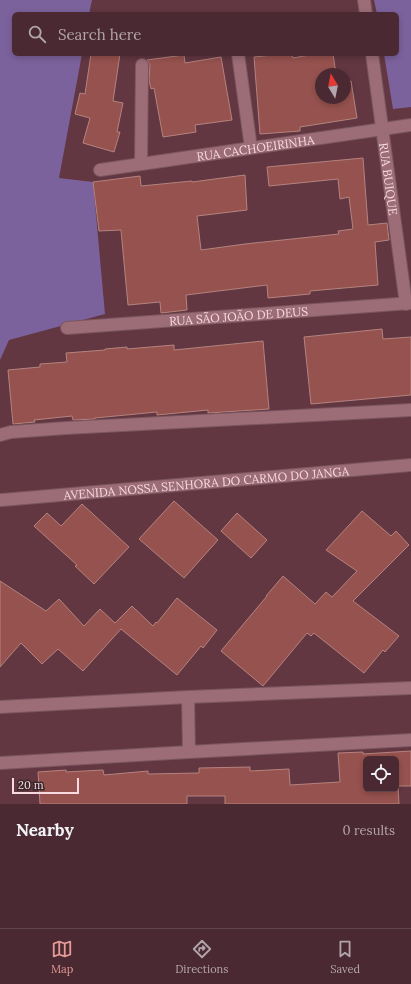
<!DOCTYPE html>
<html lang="en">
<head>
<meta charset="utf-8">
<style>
  :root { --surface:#4a2932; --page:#51313a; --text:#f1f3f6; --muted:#b2a6ac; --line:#61454d; --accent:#e69b98 }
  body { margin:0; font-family:Lora,serif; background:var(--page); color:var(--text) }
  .controls { position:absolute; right:12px; bottom:12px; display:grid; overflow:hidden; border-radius:6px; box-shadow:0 2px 6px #0003 }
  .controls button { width:36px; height:36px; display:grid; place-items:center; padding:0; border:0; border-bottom:1px solid var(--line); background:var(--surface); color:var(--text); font:20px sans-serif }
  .compass { position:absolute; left:315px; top:68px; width:36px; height:36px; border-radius:50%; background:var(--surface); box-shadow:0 2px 6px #0003; rotate:350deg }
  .scale { position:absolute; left:12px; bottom:10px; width:67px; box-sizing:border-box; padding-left:4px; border:2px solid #f6dae0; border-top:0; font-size:11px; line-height:14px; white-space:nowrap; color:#f6dae0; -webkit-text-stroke:3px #3a262a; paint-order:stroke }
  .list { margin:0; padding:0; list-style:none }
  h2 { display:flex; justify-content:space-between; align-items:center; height:52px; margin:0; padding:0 16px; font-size:17px }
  h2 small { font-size:13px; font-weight:400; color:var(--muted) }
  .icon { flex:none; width:22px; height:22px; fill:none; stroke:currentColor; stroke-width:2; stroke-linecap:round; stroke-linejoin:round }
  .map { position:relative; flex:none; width:411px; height:804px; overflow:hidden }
  .search { position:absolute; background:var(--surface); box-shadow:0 2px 6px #0003; left:12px; right:12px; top:12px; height:44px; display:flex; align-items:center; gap:10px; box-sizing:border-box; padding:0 14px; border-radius:6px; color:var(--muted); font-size:15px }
  .sheet { height:124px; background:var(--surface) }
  nav { display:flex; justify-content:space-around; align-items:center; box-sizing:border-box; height:56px; border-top:1px solid var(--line); background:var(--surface); font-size:11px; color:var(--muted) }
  nav a { display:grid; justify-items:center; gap:2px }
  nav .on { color:var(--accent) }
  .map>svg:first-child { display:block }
  .forest { fill:#7c629c }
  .building { fill:#96524e; stroke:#b5837f; fill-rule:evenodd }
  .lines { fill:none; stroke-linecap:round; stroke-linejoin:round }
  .minor-casing { stroke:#7a565f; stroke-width:14 }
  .minor { stroke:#9c6c77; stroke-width:12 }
  .labels { text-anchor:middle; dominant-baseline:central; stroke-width:3; stroke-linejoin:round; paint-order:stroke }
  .street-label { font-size:12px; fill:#f6dae0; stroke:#3a262a }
</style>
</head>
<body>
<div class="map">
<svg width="411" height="804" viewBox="0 0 411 804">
  <rect width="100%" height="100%" fill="#623742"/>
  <g class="forest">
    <path d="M 0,0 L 92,0 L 89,14 L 14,14 L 14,54 L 82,54 L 59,178 L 93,182 L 105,314 L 9,340 L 0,360 Z"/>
    <path d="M 374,0 L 411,0 L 411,107 L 393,109 L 384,54 L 397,54 L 397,14 L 377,14 Z"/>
  </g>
  <g class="building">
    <path d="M 91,54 L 120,54 L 113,101 L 123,103 L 117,132 L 120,132 L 114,152 L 83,143 L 90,118 L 75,114 L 80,93 L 85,94 Z"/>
    <path d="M 283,54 L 292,54 L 293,58 L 315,54 L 333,54 L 336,74 L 321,74 L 321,98 L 345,98 L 345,82 L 351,81 L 357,118 L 300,127 L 300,131 L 260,134 L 254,57 Z"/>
    <path d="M 184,55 L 185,63 L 221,57 L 232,120 L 195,125 L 196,132 L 163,137 L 154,88 L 151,89 L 149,80 L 150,65 L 147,60 Z"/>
    <path d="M 363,158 L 368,225 L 387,223 L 389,240 L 375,242 L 378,285 L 310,291 L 310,294 L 268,298 L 267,285 L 186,295 L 187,310 L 161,313 L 160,302 L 128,305 L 121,230 L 99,231 L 93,182 L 140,176 L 141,186 L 192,181 L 192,182 L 245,175 L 247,210 L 197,216 L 201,250 L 245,244 L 339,234 L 338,231 L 353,229 L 349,197 L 340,199 L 338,179 L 269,186 L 267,167 Z"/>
    <path d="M 382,329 L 383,339 L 411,337 L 411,395 L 311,404 L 304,337 Z"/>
    <path d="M 263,341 L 269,409 L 208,413 L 208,410 L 157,415 L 157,412 L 95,418 L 95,419 L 73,420 L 72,416 L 34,420 L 35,422 L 13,424 L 8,370 L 40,367 L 40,364 L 67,362 L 66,353 L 105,350 L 105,349 L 127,347 L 127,349 L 174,345 L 174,350 Z"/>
    <path d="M 174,501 L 218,540 L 184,578 L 139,539 Z"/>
    <path d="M 82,504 L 129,547 L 94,584 L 75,566 L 77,565 L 34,526 L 47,513 L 61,526 Z"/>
    <path d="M 362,511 L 391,536 L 396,531 L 409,545 L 353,601 L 399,636 L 385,652 L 383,650 L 364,673 L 314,633 L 311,636 L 307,633 L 263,686 L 221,651 L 267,596 L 266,596 L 283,576 L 315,604 L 326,592 L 332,597 L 357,571 L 326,550 Z"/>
    <path d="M 237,513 L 267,540 L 251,558 L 221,531 Z"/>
    <path d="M 0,581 L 46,611 L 59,599 L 84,626 L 100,609 L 115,623 L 132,606 L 153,626 L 156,622 L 157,623 L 177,598 L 217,630 L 203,648 L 201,646 L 177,675 L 121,629 L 83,671 L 58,649 L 42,664 L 21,643 L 0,667 Z"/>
    <path d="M 411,751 L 411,786 L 398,786 L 399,804 L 225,804 L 225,796 L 187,796 L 187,804 L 40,804 L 38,772 L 66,770 L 66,772 L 103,770 L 104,775 L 148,771 L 148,774 L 199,773 L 199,768 L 250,767 L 250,771 L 289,769 L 290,785 L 340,782 L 338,753 L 363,752 L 363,754 ZM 366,759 L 396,759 L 396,789 L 366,789 Z"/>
  </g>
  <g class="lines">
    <defs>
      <g id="minor">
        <path d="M 364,0 L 366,14"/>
        <path d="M 238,54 L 251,148"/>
        <path id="s1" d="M 372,54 L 406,304"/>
        <path d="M 141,163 L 142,65"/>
        <path id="s2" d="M 100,170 L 411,125"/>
        <path id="s3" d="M 67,328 L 411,303"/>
        <path d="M 0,435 L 11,432 L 66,428 L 411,410"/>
        <path id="s4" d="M 0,500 L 2,500 L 411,465"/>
        <path d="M 188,697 L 189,752"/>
        <path d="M 0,707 L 188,697 L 411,688"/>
        <path d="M 0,763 L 189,752 L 411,740"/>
      </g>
    </defs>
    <use href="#minor" class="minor-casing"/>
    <use href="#minor" class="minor"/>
  </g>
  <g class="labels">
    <g class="street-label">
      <text stroke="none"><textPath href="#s2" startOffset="157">RUA CACHOEIRINHA</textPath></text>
      <text stroke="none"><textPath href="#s1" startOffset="126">RUA BUIQUE</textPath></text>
      <text stroke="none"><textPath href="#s3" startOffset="172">RUA SÃO JOÃO DE DEUS</textPath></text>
      <text stroke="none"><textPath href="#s4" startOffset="207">AVENIDA NOSSA SENHORA DO CARMO DO JANGA</textPath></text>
    </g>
  </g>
</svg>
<div class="controls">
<button><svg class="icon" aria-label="locate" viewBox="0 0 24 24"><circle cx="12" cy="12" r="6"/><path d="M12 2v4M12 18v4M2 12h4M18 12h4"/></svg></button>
</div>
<svg class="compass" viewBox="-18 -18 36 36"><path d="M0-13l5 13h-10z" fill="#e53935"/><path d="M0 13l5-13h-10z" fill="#b2a6ac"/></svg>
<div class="scale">20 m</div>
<div class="search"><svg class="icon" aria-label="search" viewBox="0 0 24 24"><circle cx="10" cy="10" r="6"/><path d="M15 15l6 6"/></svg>Search here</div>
</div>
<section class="sheet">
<h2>Nearby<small>0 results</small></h2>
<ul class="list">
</ul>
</section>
<nav>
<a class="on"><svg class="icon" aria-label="map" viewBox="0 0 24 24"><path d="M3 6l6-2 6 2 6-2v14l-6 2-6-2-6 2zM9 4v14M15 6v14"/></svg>Map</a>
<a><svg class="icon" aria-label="directions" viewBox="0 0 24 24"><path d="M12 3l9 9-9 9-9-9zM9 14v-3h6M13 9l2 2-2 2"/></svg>Directions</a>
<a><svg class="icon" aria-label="saved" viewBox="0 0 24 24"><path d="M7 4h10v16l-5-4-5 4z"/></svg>Saved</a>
</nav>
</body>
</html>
